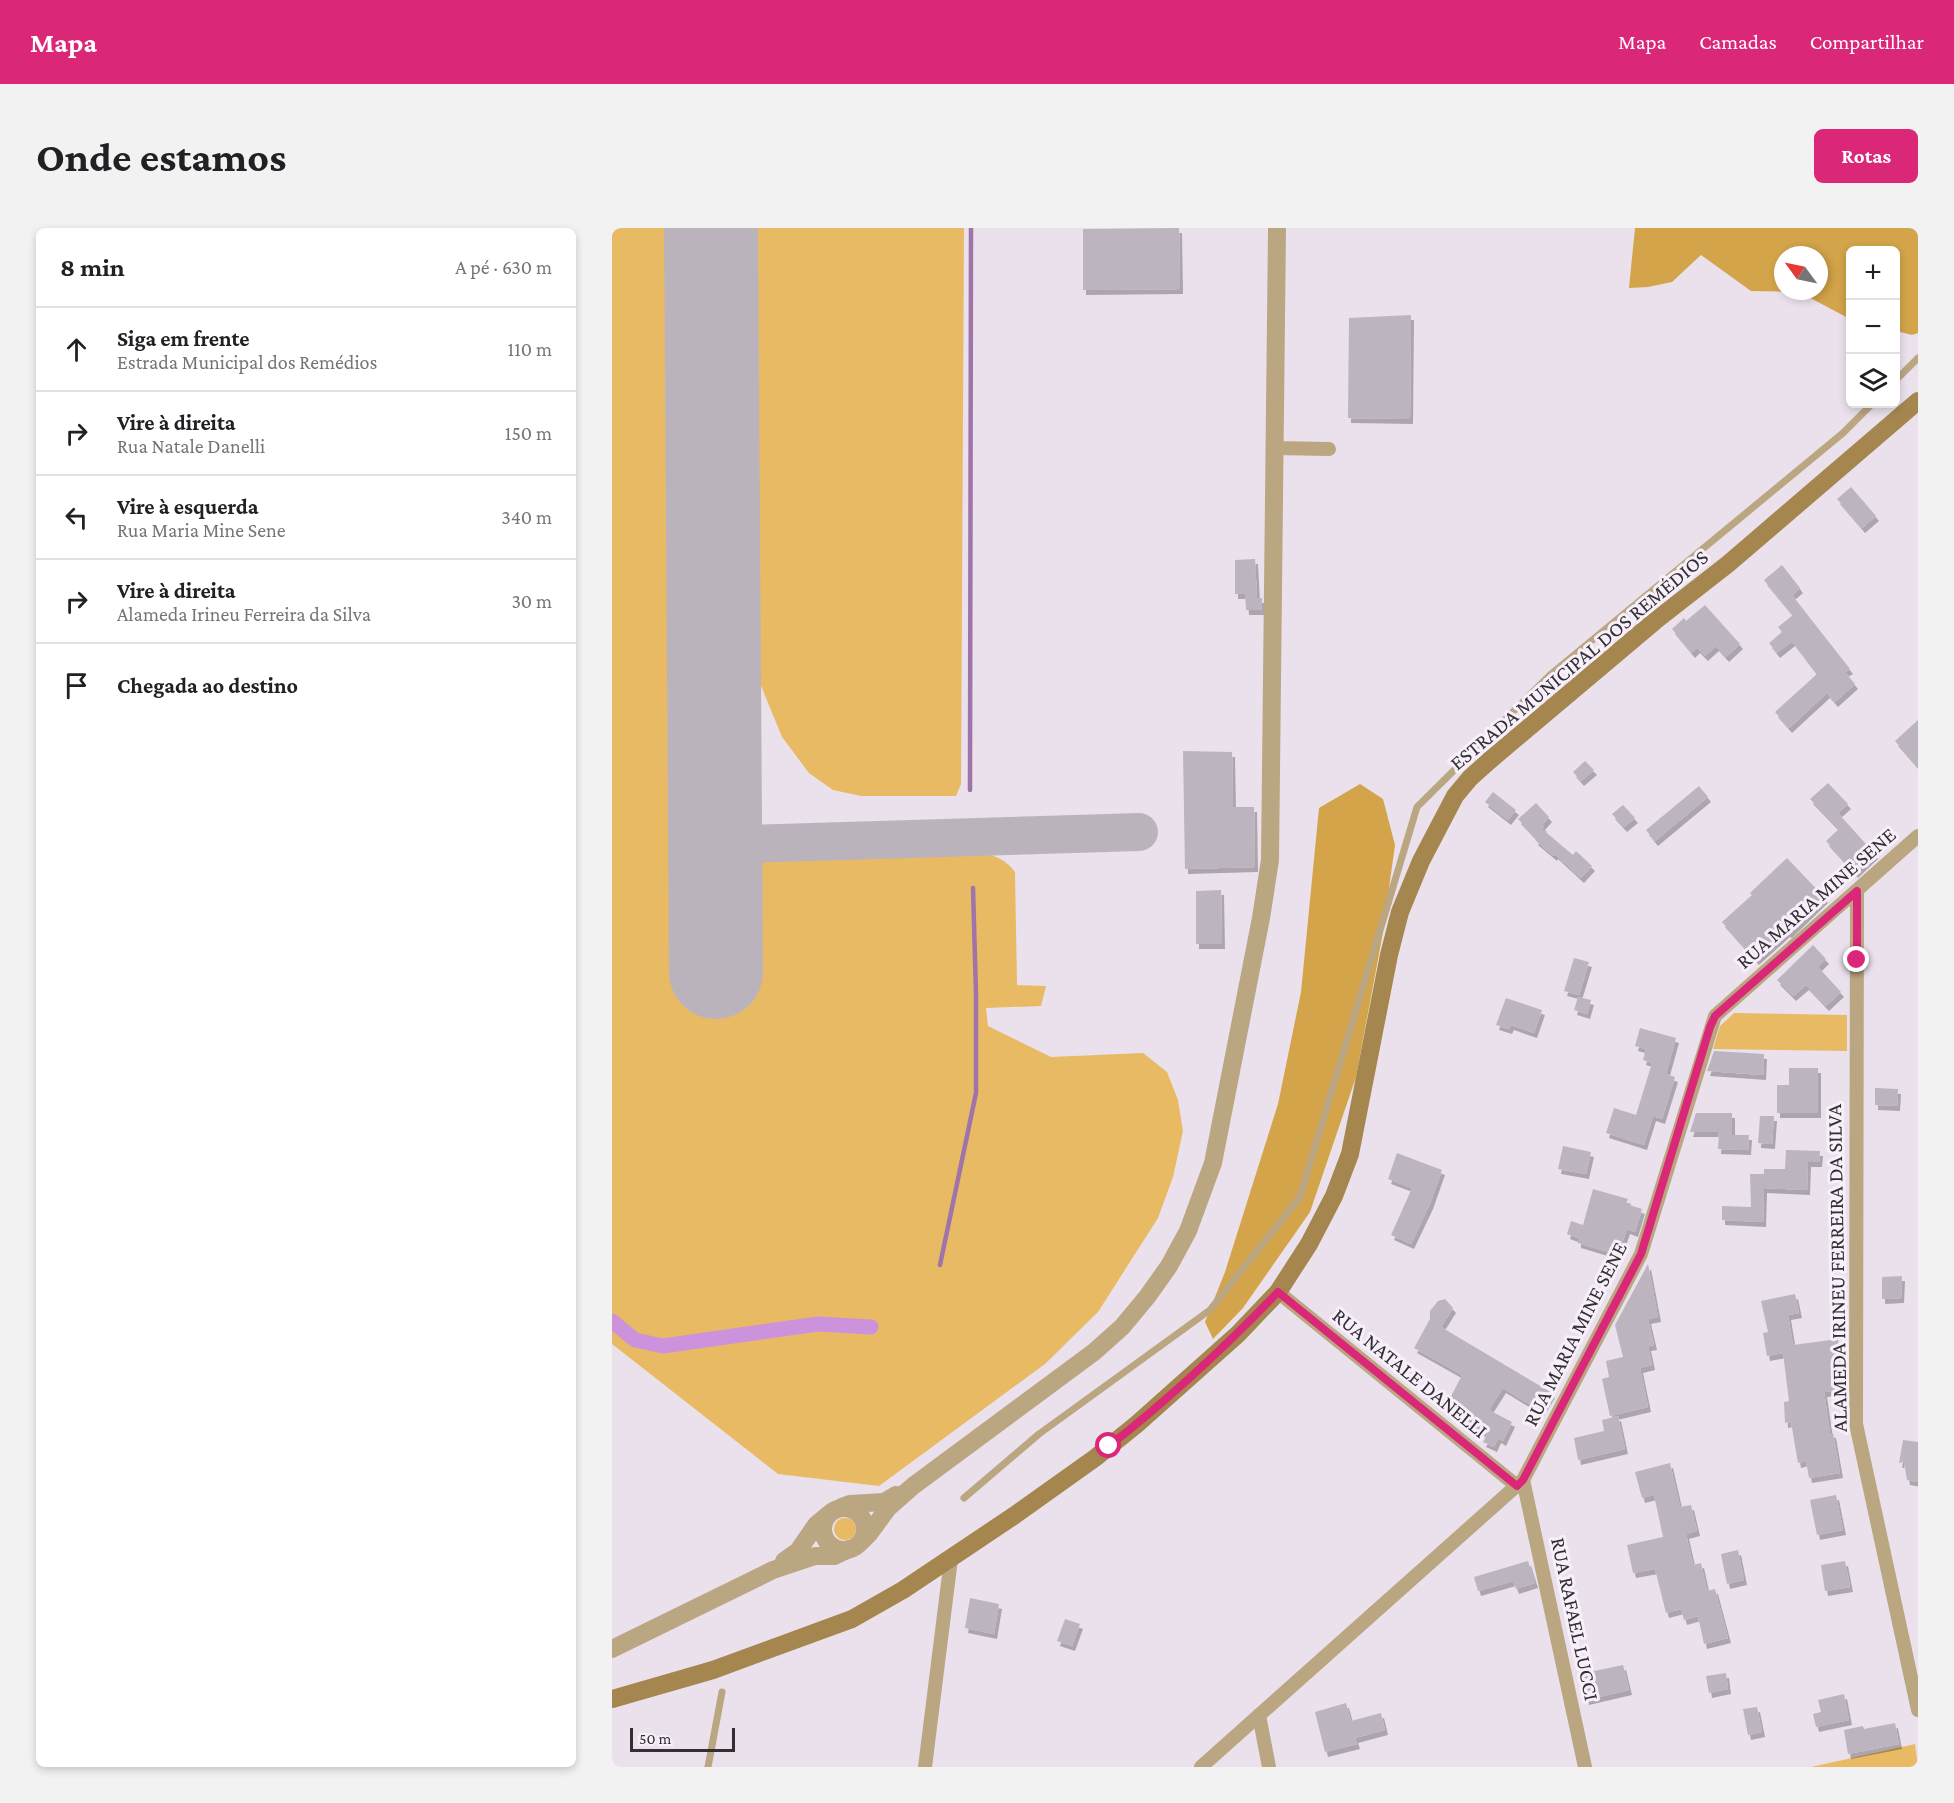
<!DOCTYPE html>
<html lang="pt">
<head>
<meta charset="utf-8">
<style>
  :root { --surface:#fff; --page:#f2f2f2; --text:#202124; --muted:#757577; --line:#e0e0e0; --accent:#db2777 }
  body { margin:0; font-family:"Crimson Pro",serif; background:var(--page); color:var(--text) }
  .controls { position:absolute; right:18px; top:18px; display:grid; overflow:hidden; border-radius:9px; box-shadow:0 3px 9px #0003 }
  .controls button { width:54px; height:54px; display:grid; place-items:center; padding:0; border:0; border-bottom:2px solid var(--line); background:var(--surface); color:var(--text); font:30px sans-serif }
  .compass { position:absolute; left:1162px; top:18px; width:54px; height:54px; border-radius:50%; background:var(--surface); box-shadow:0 3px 9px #0003; rotate:303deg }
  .scale { position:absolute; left:18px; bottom:15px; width:105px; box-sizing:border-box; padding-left:6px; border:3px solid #322e32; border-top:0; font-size:16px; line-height:21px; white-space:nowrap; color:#322e32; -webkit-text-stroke:4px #f7eff9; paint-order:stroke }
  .stop { position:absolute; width:18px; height:18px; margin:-14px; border:4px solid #db2777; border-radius:50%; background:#fff }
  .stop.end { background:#db2777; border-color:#fff; box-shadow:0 2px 6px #0008 }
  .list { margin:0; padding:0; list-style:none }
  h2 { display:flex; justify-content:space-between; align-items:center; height:78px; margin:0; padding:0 24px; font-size:26px }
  h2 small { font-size:20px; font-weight:400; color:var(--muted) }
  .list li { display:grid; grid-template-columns:39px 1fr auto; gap:18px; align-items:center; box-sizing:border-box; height:84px; padding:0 24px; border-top:2px solid var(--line) }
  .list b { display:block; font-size:22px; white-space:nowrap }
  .list p { margin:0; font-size:20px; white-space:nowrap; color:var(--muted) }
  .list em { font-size:20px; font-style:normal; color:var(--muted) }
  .icon { flex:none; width:33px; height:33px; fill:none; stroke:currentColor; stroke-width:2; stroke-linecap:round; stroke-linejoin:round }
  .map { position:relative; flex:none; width:1306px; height:1539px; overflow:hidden; border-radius:9px }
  header { display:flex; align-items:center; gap:36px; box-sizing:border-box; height:84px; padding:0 30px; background:var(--accent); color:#fff }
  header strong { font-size:28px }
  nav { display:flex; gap:33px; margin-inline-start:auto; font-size:21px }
  .intro { display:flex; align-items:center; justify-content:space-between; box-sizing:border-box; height:144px; padding:0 36px }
  h1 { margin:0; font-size:42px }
  .button { padding:15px 27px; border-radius:9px; background:var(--accent); color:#fff; font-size:21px; font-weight:700 }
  main { display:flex; gap:36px; padding:0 36px }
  aside { flex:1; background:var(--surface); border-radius:9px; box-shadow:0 3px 9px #0003 }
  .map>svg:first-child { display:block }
  .green { fill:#e9ba64 }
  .forest { fill:#d3a449; fill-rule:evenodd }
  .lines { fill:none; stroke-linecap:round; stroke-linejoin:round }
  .stream { stroke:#9e74a9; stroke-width:4.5 }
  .canal { stroke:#cc92dc; stroke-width:15 }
  .taxiway { stroke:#bbb3bc; stroke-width:38 }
  .runway { stroke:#bbb3bc; stroke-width:94 }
  .building { fill:#bcb4be; filter:url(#shadow) }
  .service { stroke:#bba682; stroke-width:7 }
  .minor { stroke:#bba682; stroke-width:14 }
  .tertiary { stroke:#bba682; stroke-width:18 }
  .secondary { stroke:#a5864f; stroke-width:18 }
  .route { stroke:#db2777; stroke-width:8 }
  .labels { text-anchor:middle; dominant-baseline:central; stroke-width:6; stroke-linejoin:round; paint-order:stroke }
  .street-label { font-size:21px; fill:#322e32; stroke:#f7eff9 }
</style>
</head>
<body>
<header>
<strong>Mapa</strong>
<nav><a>Mapa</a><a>Camadas</a><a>Compartilhar</a></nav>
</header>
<div class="intro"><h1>Onde estamos</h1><a class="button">Rotas</a></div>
<main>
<aside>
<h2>8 min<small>A pé · 630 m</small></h2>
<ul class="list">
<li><svg class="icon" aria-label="ahead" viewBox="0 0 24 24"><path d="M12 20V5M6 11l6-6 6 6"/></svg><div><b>Siga em frente</b><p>Estrada Municipal dos Remédios</p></div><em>110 m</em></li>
<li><svg class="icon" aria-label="right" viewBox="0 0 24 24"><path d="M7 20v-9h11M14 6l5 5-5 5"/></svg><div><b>Vire à direita</b><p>Rua Natale Danelli</p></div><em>150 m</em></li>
<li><svg class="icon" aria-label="left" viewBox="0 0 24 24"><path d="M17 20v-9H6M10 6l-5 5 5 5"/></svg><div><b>Vire à esquerda</b><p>Rua Maria Mine Sene</p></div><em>340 m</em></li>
<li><svg class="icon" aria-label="right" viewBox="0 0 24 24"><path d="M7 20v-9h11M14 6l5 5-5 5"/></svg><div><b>Vire à direita</b><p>Alameda Irineu Ferreira da Silva</p></div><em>30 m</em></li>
<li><svg class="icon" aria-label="arrive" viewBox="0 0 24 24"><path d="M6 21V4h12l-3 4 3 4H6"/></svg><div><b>Chegada ao destino</b></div></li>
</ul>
</aside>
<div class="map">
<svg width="1306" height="1539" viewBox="0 0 1306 1539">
  <defs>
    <filter id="shadow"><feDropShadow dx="3" dy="5" stdDeviation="0" flood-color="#0004"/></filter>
  </defs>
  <rect width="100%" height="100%" fill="#eae1ec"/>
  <g class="green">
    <path d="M 0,0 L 53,0 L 59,744 L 147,744 L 146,630 L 370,625 C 385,628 394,632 403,644 L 405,757 L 434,758 L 429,778 L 374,780 L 376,798 L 439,829 L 531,825 L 555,844 L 566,872 L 571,903 L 561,949 L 546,990 L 486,1084 L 433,1136 L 267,1258 L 166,1246 L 0,1116 Z"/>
    <path d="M 143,0 L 352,0 L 349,556 L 344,568 L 249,568 L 221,562 L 197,545 L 170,509 L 145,448 Z"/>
    <path d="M 1122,785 L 1235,787 L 1235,823 L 1101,821 L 1108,798 Z"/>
    <circle cx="233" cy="1301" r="11"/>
    <path d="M 1303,1516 L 1306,1539 L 1199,1539 Z"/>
  </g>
  <g class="forest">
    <path d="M 1023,0 L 1306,0 L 1306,105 L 1300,107 L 1284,103 L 1284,22 L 1238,22 L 1238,91 L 1187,64 L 1139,63 L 1089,27 L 1060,54 L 1036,59 L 1017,60 ZM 1171,27 L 1207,27 L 1207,63 L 1171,63 Z"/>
    <path d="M 748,556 L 771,571 L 783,617 L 770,710 L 744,849 L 698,984 L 631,1080 L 601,1111 L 593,1094 L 613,1044 L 666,876 L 689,764 L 707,580 Z"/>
  </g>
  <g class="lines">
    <g class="stream">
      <path d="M 358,562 L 359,0"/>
      <path d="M 328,1037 L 364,865 L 364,766 L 361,660"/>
    </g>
    <path class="canal" d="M 0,1093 L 23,1112 L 51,1118 L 206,1096 L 259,1099"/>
    <path class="taxiway" d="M 103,617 L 527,604"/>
    <path class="runway" d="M 99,0 L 104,744"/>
  </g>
  <g class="building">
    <path d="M 567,0 L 568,61 L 471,62 L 471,1 Z"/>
    <path d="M 799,87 L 798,191 L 736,190 L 737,90 Z"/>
    <path d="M 1239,259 L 1264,288 L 1250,300 L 1225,271 Z"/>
    <path d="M 643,331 L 645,370 L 650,370 L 650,382 L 634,382 L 633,366 L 623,366 L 623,332 Z"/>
    <path d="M 1170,337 L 1188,360 L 1180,367 L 1238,441 L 1233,444 L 1243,456 L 1223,474 L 1215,465 L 1177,500 L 1163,484 L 1205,446 L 1180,413 L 1165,425 L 1157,415 L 1170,404 L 1166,399 L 1181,387 L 1152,352 Z"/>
    <path d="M 1093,377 L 1128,416 L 1114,429 L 1104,418 L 1093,428 L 1085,420 L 1080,425 L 1060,401 L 1072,390 L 1074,393 Z"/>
    <path d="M 1306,492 L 1306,539 L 1283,513 Z"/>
    <path d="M 571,523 L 620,524 L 621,579 L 642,579 L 643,639 L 573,641 Z"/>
    <path d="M 973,533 L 982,542 L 969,553 L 961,544 Z"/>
    <path d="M 1216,555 L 1236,576 L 1226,585 L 1263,626 L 1243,645 L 1214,613 L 1227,601 L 1198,571 Z"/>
    <path d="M 1087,558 L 1096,569 L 1043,613 L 1034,602 Z"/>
    <path d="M 881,564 L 904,582 L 896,592 L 873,574 Z"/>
    <path d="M 924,575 L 937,589 L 930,597 L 932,599 L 930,601 L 961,627 L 964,623 L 980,638 L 969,650 L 943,626 L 942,628 L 923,612 L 924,610 L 906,591 Z"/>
    <path d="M 1011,577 L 1023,590 L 1012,599 L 1000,586 Z"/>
    <path d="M 1175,630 L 1213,670 L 1177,705 L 1175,704 L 1144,732 L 1110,694 L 1140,667 L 1138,665 Z"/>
    <path d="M 609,662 L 610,716 L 584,716 L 584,663 Z"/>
    <path d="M 1201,717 L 1214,731 L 1206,739 L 1229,764 L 1214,778 L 1194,757 L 1181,768 L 1165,752 Z"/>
    <path d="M 962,730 L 977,734 L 967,767 L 952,763 Z"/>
    <path d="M 966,769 L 979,772 L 975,786 L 962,782 Z"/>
    <path d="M 894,770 L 930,782 L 922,805 L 899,797 L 897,801 L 884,797 Z"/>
    <path d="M 1028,800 L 1064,810 L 1054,846 L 1063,849 L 1050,891 L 1041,888 L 1032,917 L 994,905 L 1002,880 L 1024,887 L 1040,835 L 1031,832 L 1034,821 L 1023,818 Z"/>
    <path d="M 1102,823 L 1152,826 L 1151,847 L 1095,843 Z"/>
    <path d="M 1177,840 L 1206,840 L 1206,885 L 1165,885 L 1165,857 L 1177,857 Z"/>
    <path d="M 1263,860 L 1286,861 L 1285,878 L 1263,877 Z"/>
    <path d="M 1084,885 L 1120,885 L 1120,907 L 1137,907 L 1136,922 L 1106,921 L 1107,904 L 1078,904 Z"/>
    <path d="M 1148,888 L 1162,888 L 1160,916 L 1146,915 Z"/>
    <path d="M 951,918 L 979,924 L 974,946 L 946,941 Z"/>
    <path d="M 1174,922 L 1208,923 L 1207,934 L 1196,934 L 1195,962 L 1152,960 L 1151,994 L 1110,992 L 1110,978 L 1139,979 L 1138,946 L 1152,946 L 1152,941 L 1173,941 Z"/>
    <path d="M 785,925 L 830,942 L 818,976 L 799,1016 L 779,1007 L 800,960 L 776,951 Z"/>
    <path d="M 981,961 L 1016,971 L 1014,976 L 1030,981 L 1023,1004 L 1015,1001 L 1006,1027 L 966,1015 L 966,1010 L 955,1006 L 959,993 L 971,997 Z"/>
    <path d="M 1036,1036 L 1046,1089 L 1036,1091 L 1042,1117 L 1036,1118 L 1040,1137 L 1028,1140 L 1036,1179 L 998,1188 L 990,1151 L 997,1149 L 994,1133 L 1011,1129 L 1003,1097 Z"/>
    <path d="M 1290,1048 L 1289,1070 L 1270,1071 L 1270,1049 Z"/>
    <path d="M 1183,1066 L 1187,1085 L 1176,1087 L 1181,1117 L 1226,1111 L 1227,1123 L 1225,1123 L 1229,1162 L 1212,1164 L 1218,1205 L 1221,1205 L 1228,1245 L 1197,1250 L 1194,1233 L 1186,1235 L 1179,1194 L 1173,1195 L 1172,1174 L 1177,1173 L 1171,1125 L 1155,1128 L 1151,1105 L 1156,1104 L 1149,1073 Z"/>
    <path d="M 833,1071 L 841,1080 L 829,1099 L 940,1165 L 929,1183 L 891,1160 L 877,1182 L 900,1194 L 891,1213 L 886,1210 L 882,1219 L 871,1214 L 875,1207 L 852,1192 L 853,1190 L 833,1180 L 850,1147 L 802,1120 L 818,1091 L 818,1083 L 826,1073 Z"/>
    <path d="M 1006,1188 L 1013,1221 L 966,1232 L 962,1210 L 992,1203 L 990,1192 Z"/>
    <path d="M 1291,1212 L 1306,1214 L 1306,1254 L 1295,1252 L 1292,1234 L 1287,1235 Z"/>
    <path d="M 1058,1235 L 1068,1279 L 1079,1277 L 1085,1303 L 1074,1306 L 1081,1337 L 1089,1335 L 1095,1363 L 1103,1361 L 1116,1410 L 1092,1416 L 1086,1388 L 1072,1392 L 1069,1381 L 1054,1385 L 1043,1341 L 1021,1345 L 1015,1317 L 1051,1309 L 1042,1267 L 1030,1270 L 1023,1244 Z"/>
    <path d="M 1224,1267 L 1231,1302 L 1205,1307 L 1198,1272 Z"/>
    <path d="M 1126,1322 L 1132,1352 L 1115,1356 L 1109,1326 Z"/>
    <path d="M 916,1333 L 923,1355 L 904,1361 L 901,1353 L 866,1363 L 862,1349 Z"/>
    <path d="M 1233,1333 L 1238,1359 L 1213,1363 L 1209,1337 Z"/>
    <path d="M 358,1370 L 387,1376 L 382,1406 L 353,1400 Z"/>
    <path d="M 453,1391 L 468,1396 L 460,1418 L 445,1413 Z"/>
    <path d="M 1011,1437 L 1017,1462 L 974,1472 L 968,1446 Z"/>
    <path d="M 1114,1445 L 1116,1461 L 1097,1465 L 1094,1448 Z"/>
    <path d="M 1232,1466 L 1237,1492 L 1204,1499 L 1201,1486 L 1209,1484 L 1206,1472 Z"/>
    <path d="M 734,1475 L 739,1493 L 769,1485 L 773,1502 L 743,1510 L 745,1516 L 713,1524 L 703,1484 Z"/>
    <path d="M 1145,1479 L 1150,1504 L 1136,1507 L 1131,1481 Z"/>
    <path d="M 1283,1495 L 1287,1516 L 1236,1526 L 1232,1502 L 1251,1498 L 1252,1501 Z"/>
  </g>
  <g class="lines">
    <g class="service">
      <path d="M 1284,152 L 1306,130"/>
      <path d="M 352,1270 L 427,1206 L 598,1082 L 688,969 L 805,579 L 938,447 L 1231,205 L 1260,176"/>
      <path d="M 96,1539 L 110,1464"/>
    </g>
    <g class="minor">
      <path d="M 662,220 L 717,221"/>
      <path d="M 1245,663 L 1244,1196 L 1306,1482"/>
      <path d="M 666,1064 L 905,1258"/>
      <path d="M 911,1252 L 973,1539"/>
      <path d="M 647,1487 L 657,1539"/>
      <path d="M 313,1539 L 339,1331"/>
      <path d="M 589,1539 L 911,1252 L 1029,1026 L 1103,788 L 1306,608"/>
    </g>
    <g class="tertiary">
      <path d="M 230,1279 L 238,1276 L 272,1274 L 284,1267"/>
      <circle cx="232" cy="1301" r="21"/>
      <path d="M 249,1314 L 257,1306 L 276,1280 L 301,1258 L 482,1124 L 510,1099 L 535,1069 L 557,1038 L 576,1003 L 601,935 L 649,690 L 658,632 L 665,0"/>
      <path d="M 172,1333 L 186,1323 L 204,1297 L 216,1287"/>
      <path d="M 0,1421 L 161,1342 L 203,1328 L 222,1328 L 237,1321"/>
    </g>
    <path class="secondary" d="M 0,1471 L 101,1442 L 240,1391 L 291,1362 L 403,1287 L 483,1230 L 525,1196 L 626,1106 L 666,1064 L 697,1016 L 722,968 L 738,926 L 777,727 L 788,684 L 809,633 L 843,568 L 858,550 L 877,533 L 1043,393 L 1116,336 L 1306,173"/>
  </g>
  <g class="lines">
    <path class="route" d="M 497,1218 C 557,1171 613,1119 666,1064 L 905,1258 L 911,1252 L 1029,1026 L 1098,799 L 1103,788 L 1245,663 L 1245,732"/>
  </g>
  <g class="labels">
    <g class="street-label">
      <text transform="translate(967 432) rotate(-40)">ESTRADA MUNICIPAL DOS REMÉDIOS</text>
      <text transform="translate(1204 670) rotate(-41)">RUA MARIA MINE SENE</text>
      <text transform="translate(1225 1040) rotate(-91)">ALAMEDA IRINEU FERREIRA DA SILVA</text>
      <text transform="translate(963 1106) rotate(-63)">RUA MARIA MINE SENE</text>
      <text transform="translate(798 1145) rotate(39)">RUA NATALE DANELLI</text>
      <text transform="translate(963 1391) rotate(78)">RUA RAFAEL LUCCI</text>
    </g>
  </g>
</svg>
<div class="controls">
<button>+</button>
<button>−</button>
<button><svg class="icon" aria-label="layers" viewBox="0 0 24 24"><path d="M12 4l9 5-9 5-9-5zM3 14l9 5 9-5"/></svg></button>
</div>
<svg class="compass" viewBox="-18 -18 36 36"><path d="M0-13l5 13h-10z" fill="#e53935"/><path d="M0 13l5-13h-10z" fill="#757577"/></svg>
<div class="scale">50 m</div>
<div class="stop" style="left:497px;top:1218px"></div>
<div class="stop end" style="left:1245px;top:732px"></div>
</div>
</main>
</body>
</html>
